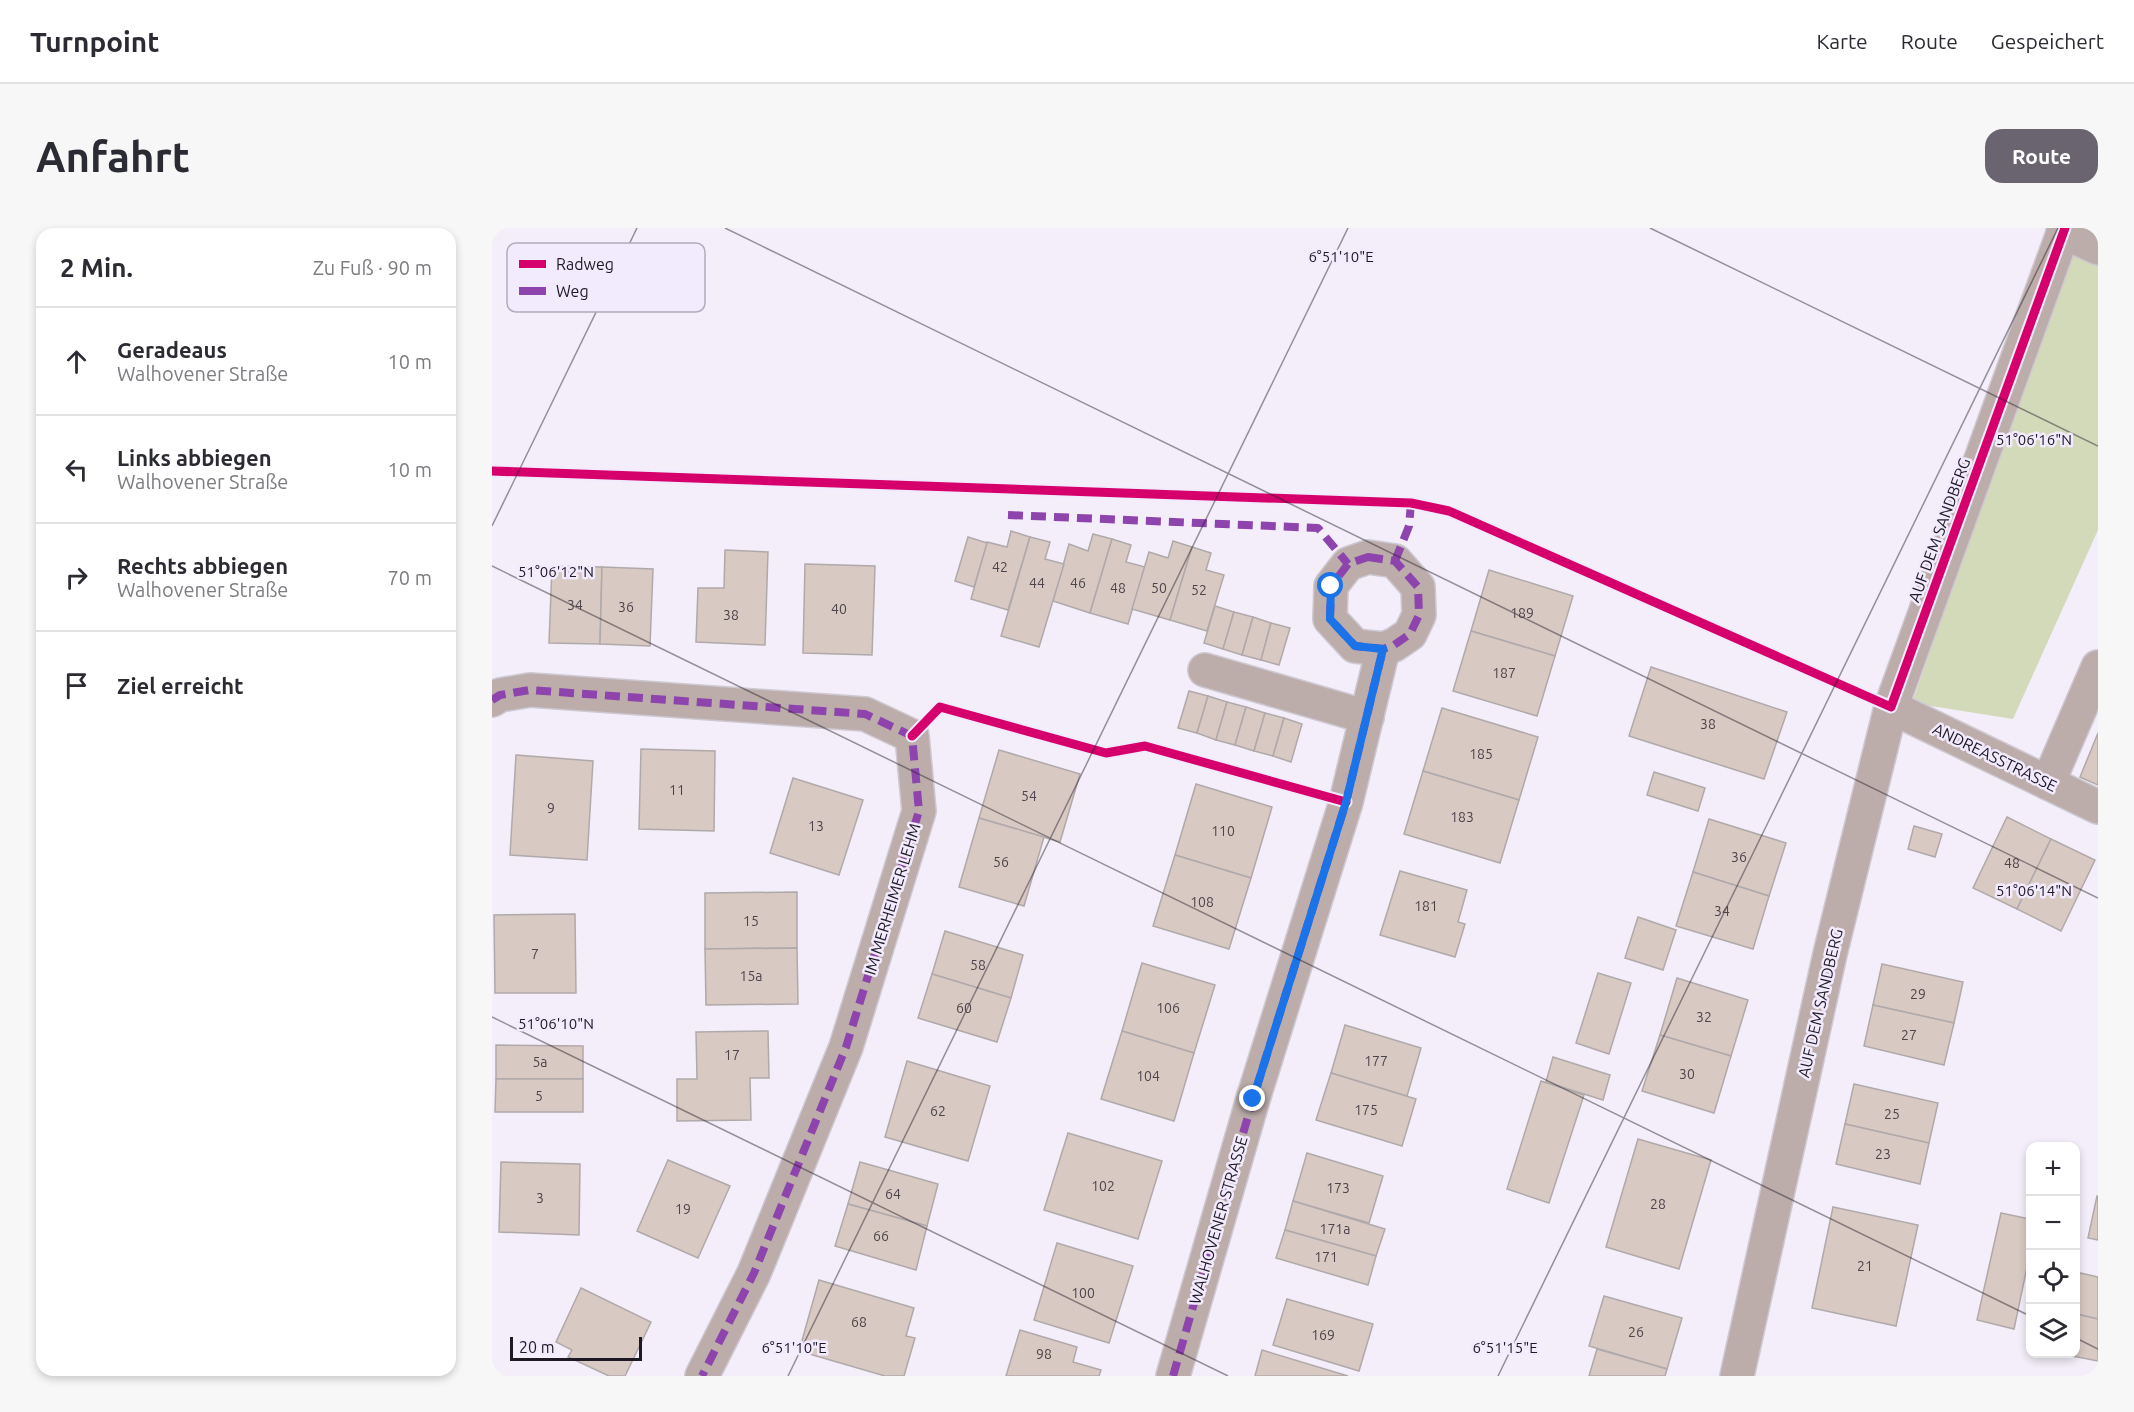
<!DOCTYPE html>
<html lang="de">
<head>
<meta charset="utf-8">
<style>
  :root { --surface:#fff; --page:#f7f7f7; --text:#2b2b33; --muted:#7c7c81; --line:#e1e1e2; --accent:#69646f }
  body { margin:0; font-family:Ubuntu,sans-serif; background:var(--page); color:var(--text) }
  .controls { position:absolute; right:18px; bottom:18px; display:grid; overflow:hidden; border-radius:12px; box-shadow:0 3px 9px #0003 }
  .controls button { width:54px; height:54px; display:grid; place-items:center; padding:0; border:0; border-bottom:2px solid var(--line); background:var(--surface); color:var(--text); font:30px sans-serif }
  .scale { position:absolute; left:18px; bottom:15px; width:132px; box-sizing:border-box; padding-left:6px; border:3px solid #1e1924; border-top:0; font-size:16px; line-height:21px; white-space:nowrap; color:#1e1924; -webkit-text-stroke:4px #f2eafd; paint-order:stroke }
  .stop { position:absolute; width:18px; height:18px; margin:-14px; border:4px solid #1a73e8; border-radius:50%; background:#fff }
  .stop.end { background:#1a73e8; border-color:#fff; box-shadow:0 2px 6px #0008 }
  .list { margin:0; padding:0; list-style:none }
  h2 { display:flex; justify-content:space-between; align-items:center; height:78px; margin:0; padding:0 24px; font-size:26px }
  h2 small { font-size:20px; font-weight:400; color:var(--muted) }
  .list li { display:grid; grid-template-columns:39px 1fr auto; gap:18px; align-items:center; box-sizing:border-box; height:108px; padding:0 24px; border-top:2px solid var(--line) }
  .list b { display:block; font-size:22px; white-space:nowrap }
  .list p { margin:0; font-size:20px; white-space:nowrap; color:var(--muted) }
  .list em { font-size:20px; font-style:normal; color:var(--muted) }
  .icon { flex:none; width:33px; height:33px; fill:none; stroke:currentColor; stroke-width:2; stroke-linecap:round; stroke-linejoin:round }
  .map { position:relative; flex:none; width:1606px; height:1148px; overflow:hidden; border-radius:18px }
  header { display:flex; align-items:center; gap:36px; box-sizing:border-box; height:84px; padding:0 30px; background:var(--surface); border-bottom:2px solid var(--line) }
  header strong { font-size:28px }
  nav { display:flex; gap:33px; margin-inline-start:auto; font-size:21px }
  .intro { display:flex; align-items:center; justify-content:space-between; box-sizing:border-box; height:144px; padding:0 36px }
  h1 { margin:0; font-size:42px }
  .button { padding:15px 27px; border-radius:18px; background:var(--accent); color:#fff; font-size:21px; font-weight:700 }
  main { display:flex; gap:36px; padding:0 36px }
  aside { flex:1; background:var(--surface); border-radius:18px; box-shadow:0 3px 9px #0003 }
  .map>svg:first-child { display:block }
  .green { fill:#d3daba }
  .building { fill:#d9c9c3; stroke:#b0a9aa; stroke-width:1.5 }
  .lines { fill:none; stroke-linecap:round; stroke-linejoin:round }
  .minor-casing { stroke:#cdc8d2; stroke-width:36 }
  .minor { stroke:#bcadaa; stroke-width:33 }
  .quiet { stroke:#8e44ad; stroke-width:8; stroke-dasharray:15 8; stroke-linecap:butt }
  .cycleway-casing { stroke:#f2eafd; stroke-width:13 }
  .cycleway { stroke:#d6006c; stroke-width:9 }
  .route { stroke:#1a73e8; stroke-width:8 }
  .ticks { fill:none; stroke:#1e1924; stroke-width:1.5; stroke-opacity:0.45 }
  .labels { text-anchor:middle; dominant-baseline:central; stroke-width:5; stroke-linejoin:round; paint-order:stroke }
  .number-label { font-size:14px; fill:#4d454c }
  .street-label { font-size:16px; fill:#1e1924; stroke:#f2eafd }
  .key { fill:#f2eafd; stroke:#b2abbc; stroke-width:1.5 }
  .key-label { font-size:16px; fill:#1e1924 }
  .ticks-label { font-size:15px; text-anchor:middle; fill:#1e1924; stroke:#f2eafd; stroke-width:5; stroke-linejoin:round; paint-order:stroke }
</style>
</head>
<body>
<header>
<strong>Turnpoint</strong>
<nav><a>Karte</a><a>Route</a><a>Gespeichert</a></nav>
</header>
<div class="intro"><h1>Anfahrt</h1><a class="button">Route</a></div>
<main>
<aside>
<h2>2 Min.<small>Zu Fuß · 90 m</small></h2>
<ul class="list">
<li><svg class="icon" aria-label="ahead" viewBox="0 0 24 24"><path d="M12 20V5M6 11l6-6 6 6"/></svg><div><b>Geradeaus</b><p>Walhovener Straße</p></div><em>10 m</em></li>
<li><svg class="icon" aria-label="left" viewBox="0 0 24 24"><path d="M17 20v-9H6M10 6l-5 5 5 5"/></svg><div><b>Links abbiegen</b><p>Walhovener Straße</p></div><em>10 m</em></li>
<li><svg class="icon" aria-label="right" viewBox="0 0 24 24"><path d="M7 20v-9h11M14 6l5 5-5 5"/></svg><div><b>Rechts abbiegen</b><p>Walhovener Straße</p></div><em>70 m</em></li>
<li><svg class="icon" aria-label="arrive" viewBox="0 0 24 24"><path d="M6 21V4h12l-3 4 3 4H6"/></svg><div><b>Ziel erreicht</b></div></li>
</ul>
</aside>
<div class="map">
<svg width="1606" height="1148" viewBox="0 0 1606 1148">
  <rect width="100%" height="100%" fill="#f3eef9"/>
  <path class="green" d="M 1588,0 L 1606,0 L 1606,302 L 1521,491 L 1420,475 Z"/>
  <g class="building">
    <path d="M 519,303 L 538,309 L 516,382 L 479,371 L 495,314 L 515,319 Z"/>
    <path d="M 601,306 L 620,311 L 598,385 L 561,373 L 577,316 L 596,323 Z"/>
    <path d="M 476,309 L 495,315 L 482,359 L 463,353 Z"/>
    <path d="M 538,309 L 558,314 L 553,331 L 572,336 L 547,419 L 509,408 Z"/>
    <path d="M 620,311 L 639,317 L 634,334 L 653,339 L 636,396 L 598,385 Z"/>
    <path d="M 681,313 L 700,319 L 678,392 L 640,381 L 657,324 L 676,330 Z"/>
    <path d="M 700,319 L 719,325 L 714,342 L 732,347 L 715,403 L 678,392 Z"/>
    <path d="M 233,322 L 276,324 L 273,417 L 204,414 L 206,360 L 232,360 Z"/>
    <path d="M 313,336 L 383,338 L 380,427 L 311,425 Z"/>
    <path d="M 60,338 L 110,339 L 108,416 L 57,415 Z"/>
    <path d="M 110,339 L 161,341 L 158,418 L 108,416 Z"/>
    <path d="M 997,342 L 1081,368 L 1063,428 L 979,403 Z"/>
    <path d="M 723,378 L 742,384 L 731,421 L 712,415 Z"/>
    <path d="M 742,384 L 761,389 L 750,427 L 731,421 Z"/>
    <path d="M 761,389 L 779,395 L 769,432 L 750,427 Z"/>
    <path d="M 779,395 L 798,400 L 787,437 L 769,432 Z"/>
    <path d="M 979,403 L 1063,428 L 1045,488 L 961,463 Z"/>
    <path d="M 1159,439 L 1295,484 L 1272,551 L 1137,508 Z"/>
    <path d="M 697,463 L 716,468 L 705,505 L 686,500 Z"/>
    <path d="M 716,468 L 735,474 L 724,512 L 705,505 Z"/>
    <path d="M 735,474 L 754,479 L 743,517 L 724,512 Z"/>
    <path d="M 754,479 L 773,485 L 762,523 L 743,517 Z"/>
    <path d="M 950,480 L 1046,509 L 1027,572 L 931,543 Z"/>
    <path d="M 773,485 L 792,490 L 781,528 L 762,523 Z"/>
    <path d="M 792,490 L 810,496 L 799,534 L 781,528 Z"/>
    <path d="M 1606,505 L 1606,557 L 1588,549 Z"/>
    <path d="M 149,521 L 223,523 L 222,603 L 147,601 Z"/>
    <path d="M 507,522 L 588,546 L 568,614 L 487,590 Z"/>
    <path d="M 24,527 L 101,533 L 95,632 L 18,627 Z"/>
    <path d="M 931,543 L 1027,572 L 1008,635 L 912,606 Z"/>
    <path d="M 1162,544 L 1213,560 L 1206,583 L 1155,567 Z"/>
    <path d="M 301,550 L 371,572 L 347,647 L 278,625 Z"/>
    <path d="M 704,556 L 780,579 L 759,650 L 683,627 Z"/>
    <path d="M 1515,589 L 1559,611 L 1525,681 L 1481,660 Z"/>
    <path d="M 487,590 L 552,609 L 532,678 L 467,659 Z"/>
    <path d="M 1217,591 L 1294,615 L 1277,668 L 1201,644 Z"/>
    <path d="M 1422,598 L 1450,606 L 1443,629 L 1416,621 Z"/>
    <path d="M 1559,611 L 1603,632 L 1569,703 L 1525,681 Z"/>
    <path d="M 683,627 L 759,650 L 737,721 L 661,698 Z"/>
    <path d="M 908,643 L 975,662 L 966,694 L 973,696 L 963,729 L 888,707 Z"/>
    <path d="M 1201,644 L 1277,668 L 1261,721 L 1184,698 Z"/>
    <path d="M 305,664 L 305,720 L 213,721 L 213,665 Z"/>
    <path d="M 83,686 L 84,765 L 3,765 L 2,687 Z"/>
    <path d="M 1146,689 L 1184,702 L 1171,742 L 1133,730 Z"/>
    <path d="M 453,703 L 531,727 L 519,770 L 440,746 Z"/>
    <path d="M 305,720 L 306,776 L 214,777 L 213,721 Z"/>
    <path d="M 650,735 L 723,757 L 702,825 L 630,803 Z"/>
    <path d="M 1390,736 L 1471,754 L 1462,795 L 1381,777 Z"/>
    <path d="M 1106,745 L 1139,755 L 1117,826 L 1084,815 Z"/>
    <path d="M 440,746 L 519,770 L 505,814 L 426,790 Z"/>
    <path d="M 1185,750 L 1256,772 L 1239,828 L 1168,807 Z"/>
    <path d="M 1381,777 L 1462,795 L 1452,837 L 1372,818 Z"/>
    <path d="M 853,797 L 929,820 L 915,868 L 839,845 Z"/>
    <path d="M 276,803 L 277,850 L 258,850 L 259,892 L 185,893 L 185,851 L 205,851 L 204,804 Z"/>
    <path d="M 630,803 L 702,825 L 682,893 L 609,871 Z"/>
    <path d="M 1168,807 L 1239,828 L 1222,885 L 1150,863 Z"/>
    <path d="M 4,817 L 91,818 L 91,851 L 4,851 Z"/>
    <path d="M 1061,829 L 1118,847 L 1111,872 L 1054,854 Z"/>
    <path d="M 415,833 L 498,858 L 476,933 L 393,909 Z"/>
    <path d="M 839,845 L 924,871 L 910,918 L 824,892 Z"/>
    <path d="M 4,851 L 91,851 L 91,884 L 3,884 Z"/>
    <path d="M 1049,853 L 1092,867 L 1057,975 L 1015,961 Z"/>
    <path d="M 1362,856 L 1446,875 L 1437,915 L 1353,896 Z"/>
    <path d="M 1353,896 L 1437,915 L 1428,956 L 1344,936 Z"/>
    <path d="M 576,905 L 670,933 L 646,1011 L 552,982 Z"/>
    <path d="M 1146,911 L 1219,932 L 1187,1041 L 1114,1019 Z"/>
    <path d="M 815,925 L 891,948 L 877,995 L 801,973 Z"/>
    <path d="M 176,932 L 238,958 L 206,1030 L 145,1003 Z"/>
    <path d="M 9,934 L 88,936 L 87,1007 L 7,1004 Z"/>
    <path d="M 368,934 L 446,956 L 435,998 L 356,976 Z"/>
    <path d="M 1605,968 L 1606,968 L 1606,1012 L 1596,1010 Z"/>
    <path d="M 801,973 L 893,1001 L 884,1028 L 793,1002 Z"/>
    <path d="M 356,976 L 435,998 L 424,1042 L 343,1018 Z"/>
    <path d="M 1341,979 L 1426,997 L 1404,1098 L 1320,1080 Z"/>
    <path d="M 1509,985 L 1538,991 L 1538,1025 L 1522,1101 L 1485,1092 Z"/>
    <path d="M 793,1002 L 884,1028 L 876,1057 L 784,1030 Z"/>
    <path d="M 565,1015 L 641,1038 L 617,1115 L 542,1092 Z"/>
    <path d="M 1584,1044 L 1606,1049 L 1606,1091 L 1584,1086 Z"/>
    <path d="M 327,1052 L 422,1080 L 414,1108 L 423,1110 L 412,1148 L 393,1148 L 307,1123 Z"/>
    <path d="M 89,1060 L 159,1094 L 133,1148 L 117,1148 L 76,1129 L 80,1122 L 64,1114 Z"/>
    <path d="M 1112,1068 L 1190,1090 L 1175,1141 L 1097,1118 Z"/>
    <path d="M 795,1071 L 881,1096 L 867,1143 L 781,1117 Z"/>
    <path d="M 1584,1086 L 1606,1091 L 1606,1133 L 1570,1126 L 1584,1126 Z"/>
    <path d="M 528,1102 L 585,1119 L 581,1134 L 609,1142 L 607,1148 L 514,1148 Z"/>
    <path d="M 1105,1121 L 1175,1141 L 1173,1148 L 1097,1148 Z"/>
    <path d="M 770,1122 L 856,1148 L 763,1148 Z"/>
  </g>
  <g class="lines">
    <defs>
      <g id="minor">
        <path d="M 1571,4 L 1606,20"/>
        <path d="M 876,329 L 903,333 L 926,359 L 927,387 L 918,406 L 902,417 L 891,421 L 863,418 L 838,391 L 839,358 L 856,336 Z"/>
        <path d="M 713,442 L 875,489"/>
        <path d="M 0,472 L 8,467 L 38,462 L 373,486 L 420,508 L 427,583 L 354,819 L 262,1045 L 210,1148"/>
        <path d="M 1399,479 L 1606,579"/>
        <path d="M 1556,555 L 1606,439"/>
        <path d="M 681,1148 L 761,871 L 854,574 L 891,421"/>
        <path d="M 1245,1148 L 1338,726 L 1399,479 L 1573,0"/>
      </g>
    </defs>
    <use href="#minor" class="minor-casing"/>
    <use href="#minor" class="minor"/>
    <g class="quiet">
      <path d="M 516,287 L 826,300 L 856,336"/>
      <path d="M 876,329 L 903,333 L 926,359 L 927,387 L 918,406 L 902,417 L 891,421 L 863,418 L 838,391 L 839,358 L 856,336 Z"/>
      <path d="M 903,333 L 917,298 L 919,275"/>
      <path d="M 0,472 L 8,467 L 38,462 L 373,486 L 420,508 L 427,583 L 354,819 L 262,1045 L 210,1148"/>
      <path d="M 681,1148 L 761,871 L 854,574 L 891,421"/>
    </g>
    <defs>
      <g id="cycleway">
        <path d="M 0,243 L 919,275 L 957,283 L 1399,479 L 1573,0"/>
        <path d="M 420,508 L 448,479 L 614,525 L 653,518 L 854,574"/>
      </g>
    </defs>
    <use href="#cycleway" class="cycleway-casing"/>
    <use href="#cycleway" class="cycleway"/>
  </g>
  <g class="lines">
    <path class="route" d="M 761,871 L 854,574 L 891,421 L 863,418 L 838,391 L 839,358"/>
  </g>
  <path class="ticks" d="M 233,0 L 1606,670M 1158,0 L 1606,218M 0,298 L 145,0M 0,338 L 1538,1088M 0,789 L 736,1148M 1584,1110 L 1606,1121M 296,1148 L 856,0M 1006,1148 L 1566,0"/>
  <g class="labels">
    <g class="number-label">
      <text x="508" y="339">42</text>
      <text x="545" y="355">44</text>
      <text x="586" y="355">46</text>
      <text x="626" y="360">48</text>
      <text x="667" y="360">50</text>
      <text x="707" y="362">52</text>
      <text x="83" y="377">34</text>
      <text x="134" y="379">36</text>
      <text x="347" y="381">40</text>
      <text x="1030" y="385">189</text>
      <text x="239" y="387">38</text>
      <text x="1012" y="445">187</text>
      <text x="1216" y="496">38</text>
      <text x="989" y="526">185</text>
      <text x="185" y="562">11</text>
      <text x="537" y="568">54</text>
      <text x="59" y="580">9</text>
      <text x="970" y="589">183</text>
      <text x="324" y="598">13</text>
      <text x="731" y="603">110</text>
      <text x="1247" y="629">36</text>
      <text x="509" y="634">56</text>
      <text x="1520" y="635">48</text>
      <text x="710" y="674">108</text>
      <text x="934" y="678">181</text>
      <text x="1230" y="683">34</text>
      <text x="259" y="693">15</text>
      <text x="43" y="726">7</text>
      <text x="486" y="737">58</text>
      <text x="259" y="748">15a</text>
      <text x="1426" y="766">29</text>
      <text x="472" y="780">60</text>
      <text x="676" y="780">106</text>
      <text x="1212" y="789">32</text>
      <text x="1417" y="807">27</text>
      <text x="240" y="827">17</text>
      <text x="884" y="833">177</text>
      <text x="48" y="834">5a</text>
      <text x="1195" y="846">30</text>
      <text x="656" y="848">104</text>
      <text x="47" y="868">5</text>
      <text x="874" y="882">175</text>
      <text x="446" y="883">62</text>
      <text x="1400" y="886">25</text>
      <text x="1391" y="926">23</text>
      <text x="611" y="958">102</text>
      <text x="846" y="960">173</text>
      <text x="401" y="966">64</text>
      <text x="48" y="970">3</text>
      <text x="1166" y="976">28</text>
      <text x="191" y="981">19</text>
      <text x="843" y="1001">171a</text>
      <text x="389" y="1008">66</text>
      <text x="834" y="1029">171</text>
      <text x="1373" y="1038">21</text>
      <text x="591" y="1065">100</text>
      <text x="367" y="1094">68</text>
      <text x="1144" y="1104">26</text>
      <text x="831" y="1107">169</text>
      <text x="552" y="1126">98</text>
    </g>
    <g class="street-label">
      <text transform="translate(1447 302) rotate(-70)">AUF DEM SANDBERG</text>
      <text transform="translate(1503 529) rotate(26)">ANDREASSTRASSE</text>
      <text transform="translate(400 671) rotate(-73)">IM MERHEIMER LEHM</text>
      <text transform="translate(1328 775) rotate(-77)">AUF DEM SANDBERG</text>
      <text transform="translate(726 992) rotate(-74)">WALHOVENER STRASSE</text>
    </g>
  </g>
  <rect x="15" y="15" width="198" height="69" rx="9" class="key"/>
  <rect x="27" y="32" width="27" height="8" fill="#d6006c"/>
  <rect x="27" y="59" width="27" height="8" fill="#8e44ad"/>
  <g class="key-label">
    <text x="64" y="42">Radweg</text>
    <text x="64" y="69">Weg</text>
  </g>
  <g class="ticks-label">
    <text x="849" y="34">6°51'10"E</text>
    <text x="1542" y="217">51°06'16"N</text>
    <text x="64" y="349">51°06'12"N</text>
    <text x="1542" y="668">51°06'14"N</text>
    <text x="64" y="801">51°06'10"N</text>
    <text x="302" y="1125">6°51'10"E</text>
    <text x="1013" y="1125">6°51'15"E</text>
  </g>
</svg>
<div class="controls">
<button>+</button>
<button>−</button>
<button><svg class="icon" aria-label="locate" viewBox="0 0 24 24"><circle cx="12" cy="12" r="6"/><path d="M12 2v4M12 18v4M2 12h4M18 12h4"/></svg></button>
<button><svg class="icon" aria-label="layers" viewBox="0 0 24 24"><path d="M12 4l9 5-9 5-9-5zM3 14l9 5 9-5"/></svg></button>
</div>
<div class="scale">20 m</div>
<div class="stop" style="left:839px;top:358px"></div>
<div class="stop end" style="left:761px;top:871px"></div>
</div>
</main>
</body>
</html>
